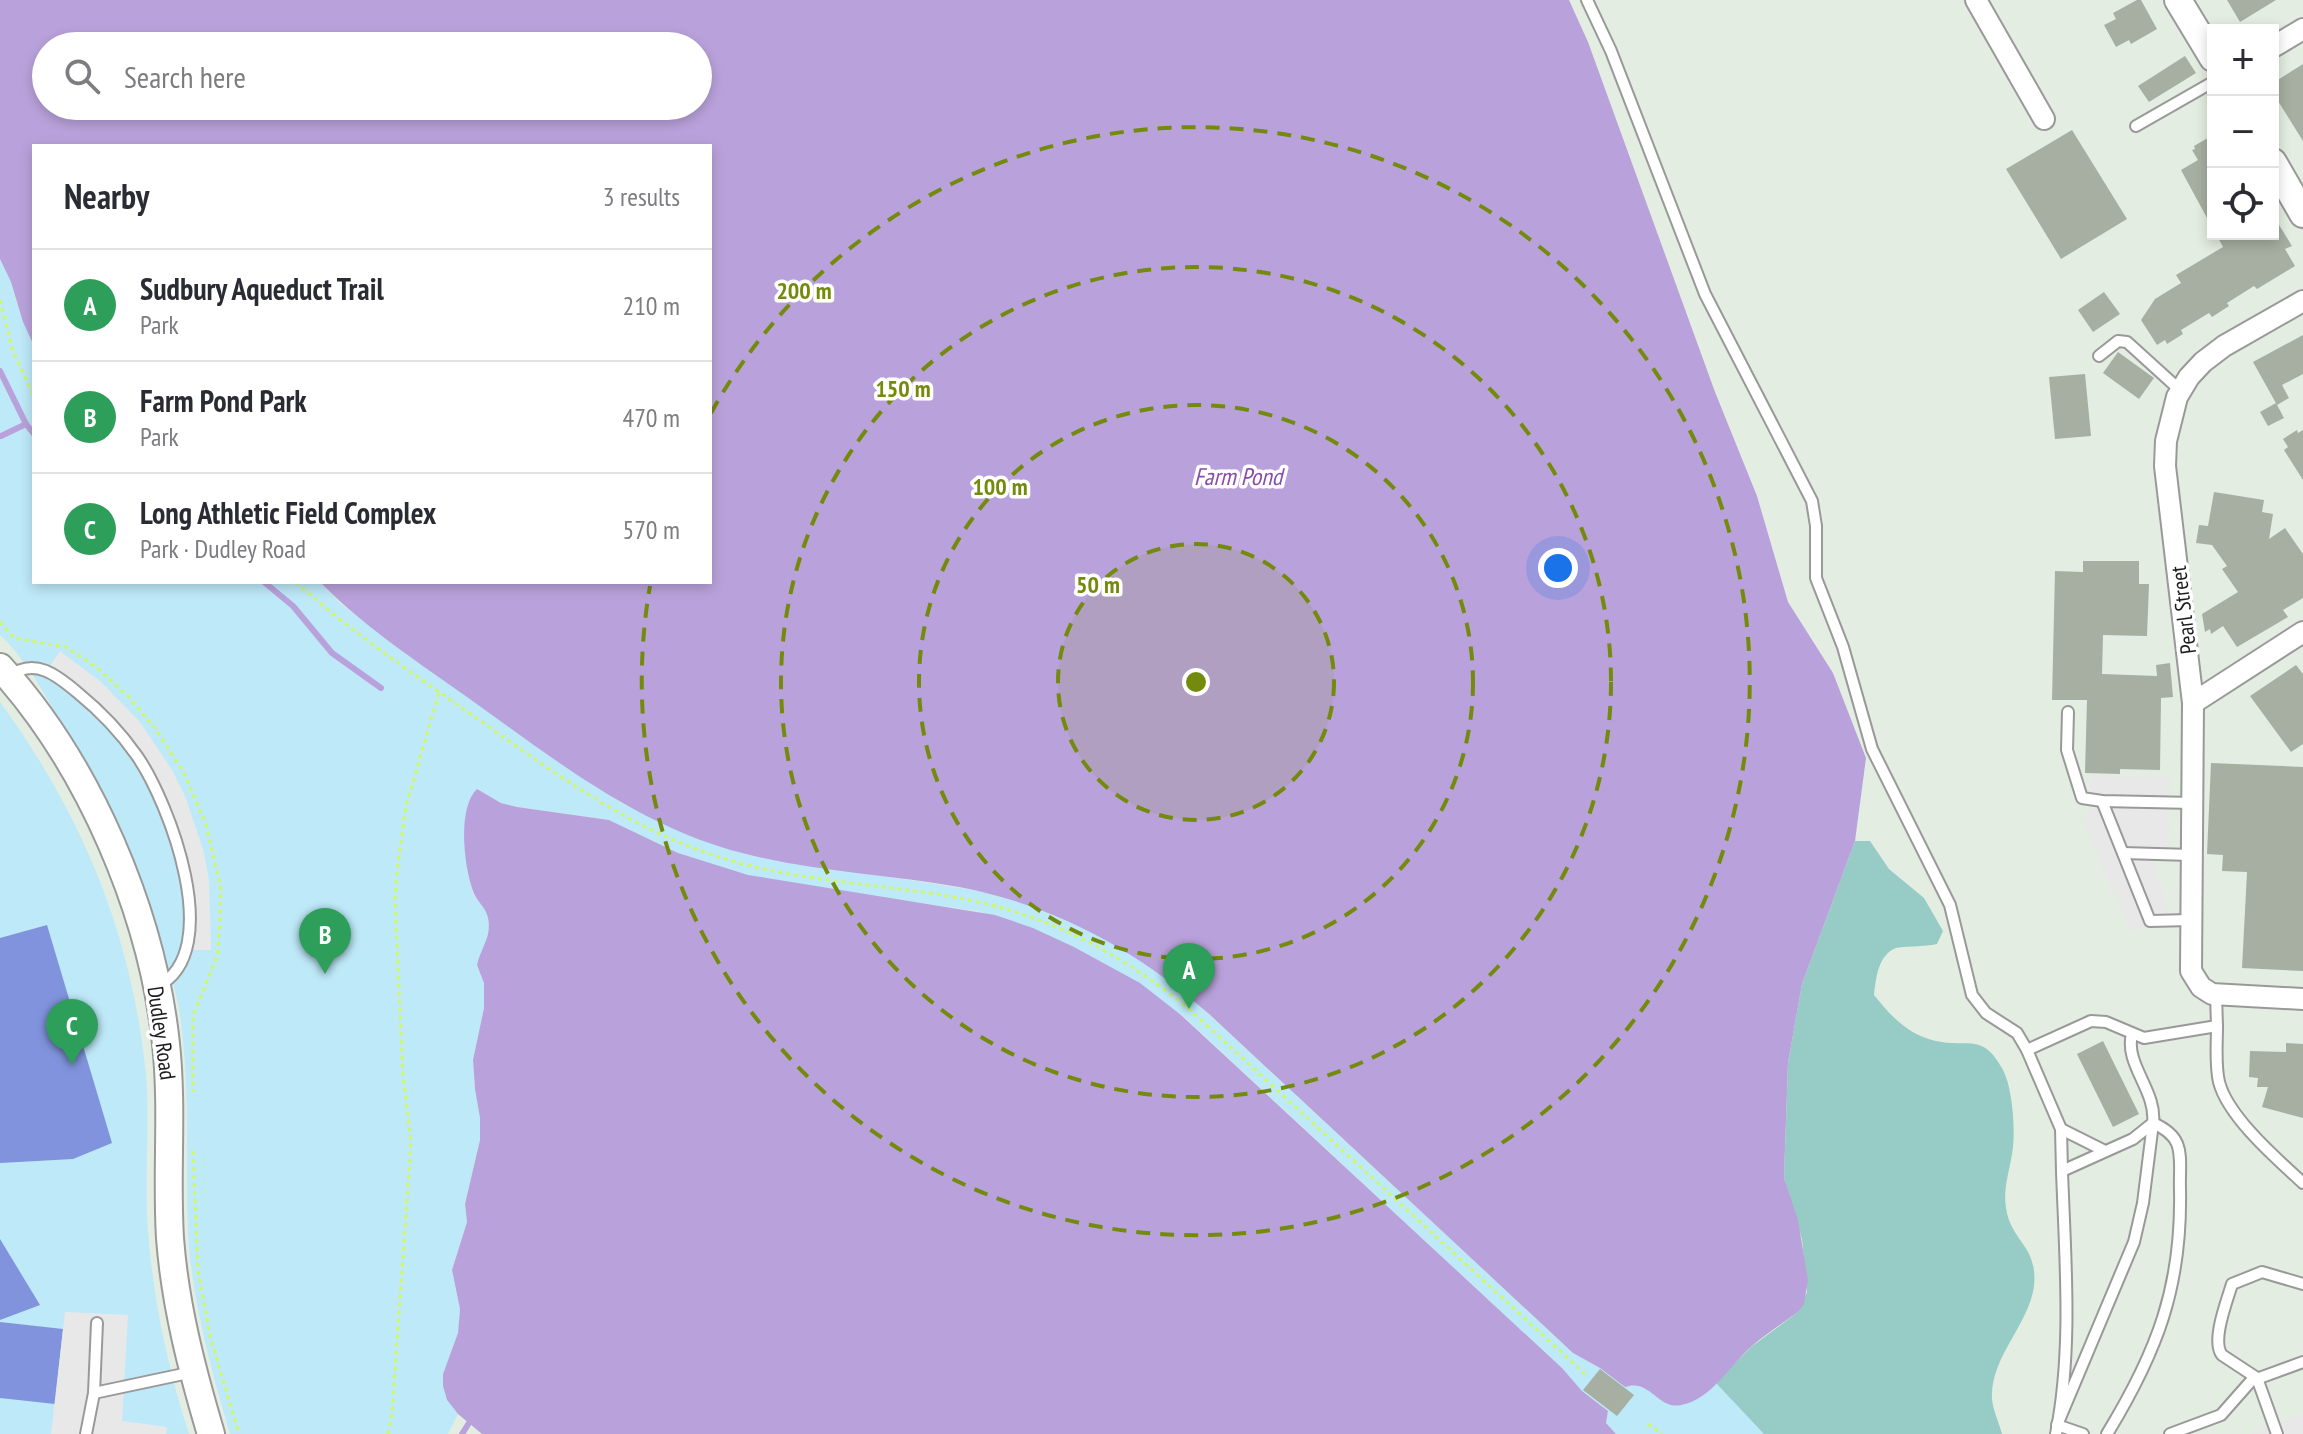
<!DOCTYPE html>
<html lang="en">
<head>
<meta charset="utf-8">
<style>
  :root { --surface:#fff; --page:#f2f2f3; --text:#2b2b33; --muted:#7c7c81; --line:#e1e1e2; --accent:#61701d }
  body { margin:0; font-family:"PT Sans Narrow",sans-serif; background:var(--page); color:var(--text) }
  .controls { position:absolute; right:24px; top:24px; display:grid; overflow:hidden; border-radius:0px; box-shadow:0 4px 12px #0003 }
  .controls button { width:72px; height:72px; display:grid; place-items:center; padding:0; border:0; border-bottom:2px solid var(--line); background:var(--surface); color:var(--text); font:40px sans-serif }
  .you { position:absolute; left:1558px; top:568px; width:28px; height:28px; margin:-20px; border:6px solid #fff; border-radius:50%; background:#1a73e8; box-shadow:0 0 0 12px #1a73e833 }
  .badge { display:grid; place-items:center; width:52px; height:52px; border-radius:50%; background:var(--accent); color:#fff; font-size:26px; font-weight:700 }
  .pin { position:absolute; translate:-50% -66px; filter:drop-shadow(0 2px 4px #0008) }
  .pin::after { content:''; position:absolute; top:42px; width:28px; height:24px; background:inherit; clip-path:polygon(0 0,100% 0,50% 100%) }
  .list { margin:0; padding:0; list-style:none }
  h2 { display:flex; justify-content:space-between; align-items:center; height:104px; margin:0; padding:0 32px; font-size:34px }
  h2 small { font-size:26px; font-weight:400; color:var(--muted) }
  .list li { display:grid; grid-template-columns:52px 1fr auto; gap:24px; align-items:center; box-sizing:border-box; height:112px; padding:0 32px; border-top:2px solid var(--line) }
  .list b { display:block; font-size:30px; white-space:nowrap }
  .list p { margin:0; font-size:26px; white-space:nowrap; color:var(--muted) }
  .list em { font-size:26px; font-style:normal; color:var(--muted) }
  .icon { flex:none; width:44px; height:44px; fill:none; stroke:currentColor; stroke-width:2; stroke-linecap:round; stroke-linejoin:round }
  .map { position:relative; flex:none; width:2303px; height:1434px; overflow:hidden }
  .search { position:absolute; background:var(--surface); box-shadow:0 4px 12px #0003; left:32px; top:32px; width:680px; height:88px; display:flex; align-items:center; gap:20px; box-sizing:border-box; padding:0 28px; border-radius:44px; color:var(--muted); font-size:30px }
  .panel { position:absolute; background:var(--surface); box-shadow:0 4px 12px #0003; left:32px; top:144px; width:680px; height:440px; border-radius:0px }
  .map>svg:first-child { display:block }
  .forest { fill:#97ccc6 }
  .park { fill:#bee9f8 }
  .pitch { fill:#8093dc }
  .parking { fill:#e8e8e8 }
  .water { fill:#b9a2db; fill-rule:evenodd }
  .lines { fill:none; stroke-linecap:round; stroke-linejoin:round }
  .stream { stroke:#b9a2db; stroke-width:6 }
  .building { fill:#a6afa1 }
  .service-casing { stroke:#999; stroke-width:14 }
  .minor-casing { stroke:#999; stroke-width:24 }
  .tertiary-casing { stroke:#999; stroke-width:30 }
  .path { stroke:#cff769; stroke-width:3; stroke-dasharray:4 4; stroke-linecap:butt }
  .service { stroke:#fff; stroke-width:10 }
  .minor { stroke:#fff; stroke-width:20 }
  .tertiary { stroke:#fff; stroke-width:26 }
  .ring { fill:none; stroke:#748a0c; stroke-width:4; stroke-dasharray:14 10 }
  .labels { text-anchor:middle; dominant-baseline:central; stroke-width:7; stroke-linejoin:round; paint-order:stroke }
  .street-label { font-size:22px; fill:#1c1c1c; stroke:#fff }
  .water-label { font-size:24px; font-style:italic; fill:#8b4baa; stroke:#fff }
  .centre { fill:#748a0c; stroke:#fff; stroke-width:4 }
  .ring-label { font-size:24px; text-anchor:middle; font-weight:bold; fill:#748a0c; stroke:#fff; stroke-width:7; stroke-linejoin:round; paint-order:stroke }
</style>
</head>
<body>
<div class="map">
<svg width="2303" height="1434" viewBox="0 0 2303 1434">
  <rect width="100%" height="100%" fill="#e4ede2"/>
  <path class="forest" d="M 1855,841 L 1870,841 L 1889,869 L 1924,898 L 1943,931 L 1937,944 C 1925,947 1904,946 1896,948 C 1878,955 1876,978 1874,995 C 1891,1016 1908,1035 1936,1041 C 1968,1048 1983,1032 2003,1070 C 2013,1089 2016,1134 2012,1154 C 2009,1173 2003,1189 2006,1208 C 2011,1242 2038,1245 2034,1286 C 2029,1325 1990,1357 1992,1399 C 1993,1410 1999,1423 2002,1434 L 1688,1434 L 1705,1393 L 1751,1347 L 1798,1312 L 1807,1292 L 1802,1239 L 1784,1178 L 1788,1063 L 1802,984 Z"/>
  <g class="park">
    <path d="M 0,259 L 11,282 L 23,322 L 34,346 L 34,582 L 320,582 L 340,603 L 382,636 L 553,758 L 625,805 L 768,859 L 943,885 L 979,891 L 1034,907 L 1068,920 L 1129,952 L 1188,995 L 1573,1353 L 1600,1368 L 1625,1387 C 1636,1383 1688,1392 1705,1393 L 1716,1383 L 1764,1434 L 1616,1434 L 1606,1423 L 1608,1411 L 1582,1391 L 1562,1368 L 1182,1015 L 1033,928 L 976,911 L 783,883 L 730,871 L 678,853 L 609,820 L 517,807 L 501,803 L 477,789 C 461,803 466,880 475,897 C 480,904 486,908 488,918 C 492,937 481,947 477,965 L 484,983 L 484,1008 L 473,1060 L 475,1089 L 480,1118 L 480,1140 L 465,1204 L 467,1221 L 452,1270 L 460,1309 L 458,1333 L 443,1374 L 443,1386 L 447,1400 L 458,1414 L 448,1434 L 230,1434 C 211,1368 192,1302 188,1233 C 185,1158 191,1084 179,1009 C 176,989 168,970 162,951 C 139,877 111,806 71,740 C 50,705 30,663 0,635 Z"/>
    <path d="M 0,702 C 83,816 132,935 146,1075 C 150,1122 145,1168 147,1215 C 151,1289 166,1363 189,1434 L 0,1434 Z"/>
  </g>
  <g class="pitch">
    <path d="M 47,925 L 112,1143 L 73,1159 L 0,1163 L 0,938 Z"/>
    <path d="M 0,1239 L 40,1305 L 0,1320 Z"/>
    <path d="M 0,1322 L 63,1329 L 55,1404 L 0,1398 Z"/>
  </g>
  <g class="parking">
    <path d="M 60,651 L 101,682 L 140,722 L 172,770 L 185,796 L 204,852 L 209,881 L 211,950 L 185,950 L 189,917 L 173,832 L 123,737 L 47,670 Z"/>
    <path d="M 2091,775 L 2170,777 L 2169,854 L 2152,855 L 2170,917 L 2131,932 L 2080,816 L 2090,811 Z"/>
    <path d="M 65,1312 L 128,1315 L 122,1421 L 167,1427 L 166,1434 L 51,1434 Z"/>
    <path d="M 2303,1413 L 2303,1434 L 2249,1434 Z"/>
  </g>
  <g class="water">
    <path d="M 0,0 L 1569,0 L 1588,42 L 1715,392 L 1757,496 L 1788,602 L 1833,673 L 1866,758 L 1855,841 L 1802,984 L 1788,1063 L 1784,1178 L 1798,1220 L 1808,1280 L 1804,1304 L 1798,1312 C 1783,1323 1767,1333 1752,1346 C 1731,1364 1711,1400 1681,1405 C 1658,1410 1650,1378 1625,1387 L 1600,1368 L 1573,1353 L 1209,1014 C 1137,950 1054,905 959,887 C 880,873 798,871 721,847 C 626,817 547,754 467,697 C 418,662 367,629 324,586 L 320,582 L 710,582 L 710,146 L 34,146 L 34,346 L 23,322 L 11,282 L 0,259 ZM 46,46 L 698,46 L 698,106 L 46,106 Z"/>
    <path d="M 477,789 L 501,803 L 517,807 L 609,820 L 678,853 L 748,875 L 995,915 L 1033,928 L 1074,947 L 1140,983 L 1181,1015 L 1562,1368 L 1582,1391 L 1608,1411 L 1606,1423 L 1616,1434 L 482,1434 L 458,1414 L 447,1400 L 443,1386 L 443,1374 L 458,1333 L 460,1309 L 452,1270 L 467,1222 L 465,1204 L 480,1140 L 480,1118 L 475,1089 L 473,1060 L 484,1008 L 484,983 L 477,965 C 481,947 492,937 488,918 C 486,907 476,901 473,891 C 464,867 457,808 477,789 Z"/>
  </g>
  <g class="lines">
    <g class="stream">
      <path d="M 0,371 L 26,424 L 34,434"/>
      <path d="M 1,436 L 26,424"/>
      <path d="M 264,582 L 293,606 L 332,653 L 381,688"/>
      <path d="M 462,1434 L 469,1423"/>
    </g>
  </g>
  <g class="building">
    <path d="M 2137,0 L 2141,0 L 2157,29 L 2131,44 L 2129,40 L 2116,47 L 2104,25 L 2116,19 L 2113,13 Z"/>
    <path d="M 2227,0 L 2276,0 L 2240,22 Z"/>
    <path d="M 2185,56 L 2196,73 L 2149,102 L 2138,86 Z"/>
    <path d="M 2303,64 L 2303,141 L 2273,93 L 2273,83 Z"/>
    <path d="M 2072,130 L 2127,219 L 2061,259 L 2006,169 Z"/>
    <path d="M 2213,135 L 2213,229 L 2181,170 L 2198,160 L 2192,150 L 2195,149 L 2194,146 Z"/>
    <path d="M 2273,215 L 2292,246 L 2285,249 L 2295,266 L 2257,289 L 2254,286 L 2227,303 L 2229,306 L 2212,317 L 2209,313 L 2181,330 L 2183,334 L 2167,344 L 2165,340 L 2157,345 L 2141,320 L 2155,299 L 2181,283 L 2176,275 L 2223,247 L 2216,234 L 2273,234 Z"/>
    <path d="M 2104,292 L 2120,314 L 2093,332 L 2078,310 Z"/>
    <path d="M 2303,335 L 2303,374 L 2282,385 L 2289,398 L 2277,405 L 2253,362 Z"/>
    <path d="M 2118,352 L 2154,378 L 2139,399 L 2103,373 Z"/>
    <path d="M 2085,374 L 2091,436 L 2055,439 L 2049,377 Z"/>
    <path d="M 2276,403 L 2284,418 L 2268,426 L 2260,412 Z"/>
    <path d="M 2297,430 L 2298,433 L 2303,430 L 2303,480 L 2284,450 L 2288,447 L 2283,439 Z"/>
    <path d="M 2214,492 L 2264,500 L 2262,512 L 2273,514 L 2269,539 L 2285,528 L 2303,554 L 2303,598 L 2283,610 L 2288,617 L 2237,647 L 2223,626 L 2211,634 L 2210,629 L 2205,632 L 2202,614 L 2238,592 L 2222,569 L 2227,566 L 2212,545 L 2196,543 L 2199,525 L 2208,526 Z"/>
    <path d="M 2083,561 L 2139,561 L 2139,584 L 2149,584 L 2147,636 L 2103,635 L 2102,674 L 2157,676 L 2156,665 L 2170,663 L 2173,697 L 2161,698 L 2160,770 L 2120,769 L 2120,774 L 2085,773 L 2087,700 L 2052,700 L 2055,571 L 2083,572 Z"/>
    <path d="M 2296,665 L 2303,674 L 2303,744 L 2291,752 L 2250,696 Z"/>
    <path d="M 2211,763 L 2303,767 L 2303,971 L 2242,968 L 2247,872 L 2222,871 L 2223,855 L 2207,854 Z"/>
    <path d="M 2103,1041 L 2139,1114 L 2113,1127 L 2077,1054 Z"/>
    <path d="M 2286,1043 L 2303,1044 L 2303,1118 L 2262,1107 L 2268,1087 L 2257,1087 L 2258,1078 L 2249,1077 L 2250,1051 L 2286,1052 Z"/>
    <path d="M 1600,1369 L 1634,1395 L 1617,1416 L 1583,1390 Z"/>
  </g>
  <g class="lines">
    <defs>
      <g id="service">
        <path d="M 1587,0 L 1611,51 L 1705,294 L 1812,501 L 1816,526 L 1816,578 L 1843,647 L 1872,749 L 1950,905 L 1972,995 L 1986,1013 L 2017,1033 L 2027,1050"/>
        <path d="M 2136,126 L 2213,82"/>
        <path d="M 2099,356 L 2118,341 L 2127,342 L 2181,391"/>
        <path d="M 9,677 C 34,656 58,676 78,693 C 100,711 121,733 137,756 C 169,802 226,951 158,986"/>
        <path d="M 2068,712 L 2067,750 L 2082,798 L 2102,801 L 2193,803"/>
        <path d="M 2102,801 L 2150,921 L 2190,920"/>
        <path d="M 2123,853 L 2191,855"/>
        <path d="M 2217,1026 C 2217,1044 2215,1065 2219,1082 C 2228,1117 2277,1159 2303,1183"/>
        <path d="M 2132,1034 C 2124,1064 2157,1091 2153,1123 L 2133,1139 L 2062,1171 L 2061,1129 L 2027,1050 L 2091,1021 L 2106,1022 L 2144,1038 L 2217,1026 L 2216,995"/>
        <path d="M 2061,1129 L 2105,1151"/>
        <path d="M 94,1393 L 193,1372"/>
        <path d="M 86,1434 L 94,1393 L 97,1323"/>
        <path d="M 2056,1434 C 2073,1348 2065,1258 2062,1171"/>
        <path d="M 2083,1434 L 2057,1425 L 2134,1242 L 2143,1203 L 2153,1123 C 2187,1138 2179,1156 2180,1190 C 2182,1287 2157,1352 2107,1434"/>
        <path d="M 2170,1434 L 2221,1415 L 2251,1381 L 2303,1362"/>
        <path d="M 2277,1434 L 2257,1378 L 2222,1355 C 2211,1341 2227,1301 2232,1284 L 2262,1272 L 2303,1284"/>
      </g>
      <g id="minor">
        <path d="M 1976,0 L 2044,119"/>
        <path d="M 2273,47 L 2303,29"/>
        <path d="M 2303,301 L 2224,346 L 2203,362 L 2189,377 L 2177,397 L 2166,441 L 2165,466 L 2193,703 L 2191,971 L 2201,987 L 2212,994 L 2303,999"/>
        <path d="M 2193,703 L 2303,632"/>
      </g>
      <g id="tertiary">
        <path d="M 2178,0 L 2213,58"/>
        <path d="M 2273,162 L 2303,214"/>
        <path d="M 0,667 C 89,765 152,912 166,1044 C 173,1109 166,1174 170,1238 C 175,1305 192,1370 211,1434"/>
      </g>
    </defs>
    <use href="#service" class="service-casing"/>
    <use href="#minor" class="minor-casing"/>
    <use href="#tertiary" class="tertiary-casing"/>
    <g class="path">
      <path d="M 0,300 L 13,351 L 34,397"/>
      <path d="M 296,582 C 351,632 414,674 475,717 C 552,771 626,827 716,856 C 801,884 892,883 979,902 C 1056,919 1127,958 1188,1008 L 1585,1374"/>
      <path d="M 0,622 L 14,638 L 66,647 L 95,666 L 128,696 L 155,728 L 184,773 L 206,824 L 221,890 L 218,954 L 193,1015 L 193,1092"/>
      <path d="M 193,1151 L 198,1271 L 210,1336 L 239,1434"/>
      <path d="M 1648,1424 L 1662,1434"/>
      <path d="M 388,1434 L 392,1414 L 411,1142 L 403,1076 L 395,900 L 397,871 L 406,806 L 439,692"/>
    </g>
    <use href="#service" class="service"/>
    <use href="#minor" class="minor"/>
    <use href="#tertiary" class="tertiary"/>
  </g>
  <circle cx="1196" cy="682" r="138" fill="#748a0c" fill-opacity=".12"/>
  <g class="ring">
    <circle cx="1196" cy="682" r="138"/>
    <circle cx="1196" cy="682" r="277"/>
    <circle cx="1196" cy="682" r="415"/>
    <path d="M711 413A554 554 0 1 1 650 586"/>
  </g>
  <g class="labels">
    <g class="street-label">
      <text transform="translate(2183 610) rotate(-97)">Pearl Street</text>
      <text transform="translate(162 1033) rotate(82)">Dudley Road</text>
    </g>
    <g class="water-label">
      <text x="1238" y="476">Farm Pond</text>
    </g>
  </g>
  <circle cx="1196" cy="682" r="12" class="centre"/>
  <g class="ring-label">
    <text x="804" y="299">200 m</text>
    <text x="903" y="397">150 m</text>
    <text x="1000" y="495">100 m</text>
    <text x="1098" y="593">50 m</text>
  </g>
</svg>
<div class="controls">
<button>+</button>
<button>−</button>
<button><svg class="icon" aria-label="locate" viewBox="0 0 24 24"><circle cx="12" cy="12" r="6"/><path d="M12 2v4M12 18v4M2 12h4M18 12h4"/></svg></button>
</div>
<div class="you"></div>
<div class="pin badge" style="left:1189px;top:1009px;background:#2e9e5b">A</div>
<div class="pin badge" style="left:325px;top:974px;background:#2e9e5b">B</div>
<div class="pin badge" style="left:72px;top:1065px;background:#2e9e5b">C</div>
<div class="search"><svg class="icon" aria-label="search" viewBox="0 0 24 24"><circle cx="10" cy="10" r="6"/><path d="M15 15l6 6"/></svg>Search here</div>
<section class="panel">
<h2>Nearby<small>3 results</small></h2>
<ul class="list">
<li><span class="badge" style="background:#2e9e5b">A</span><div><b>Sudbury Aqueduct Trail</b><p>Park</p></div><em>210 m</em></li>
<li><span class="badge" style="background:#2e9e5b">B</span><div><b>Farm Pond Park</b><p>Park</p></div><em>470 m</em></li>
<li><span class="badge" style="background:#2e9e5b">C</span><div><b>Long Athletic Field Complex</b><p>Park · Dudley Road</p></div><em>570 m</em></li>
</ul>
</section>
</div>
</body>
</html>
